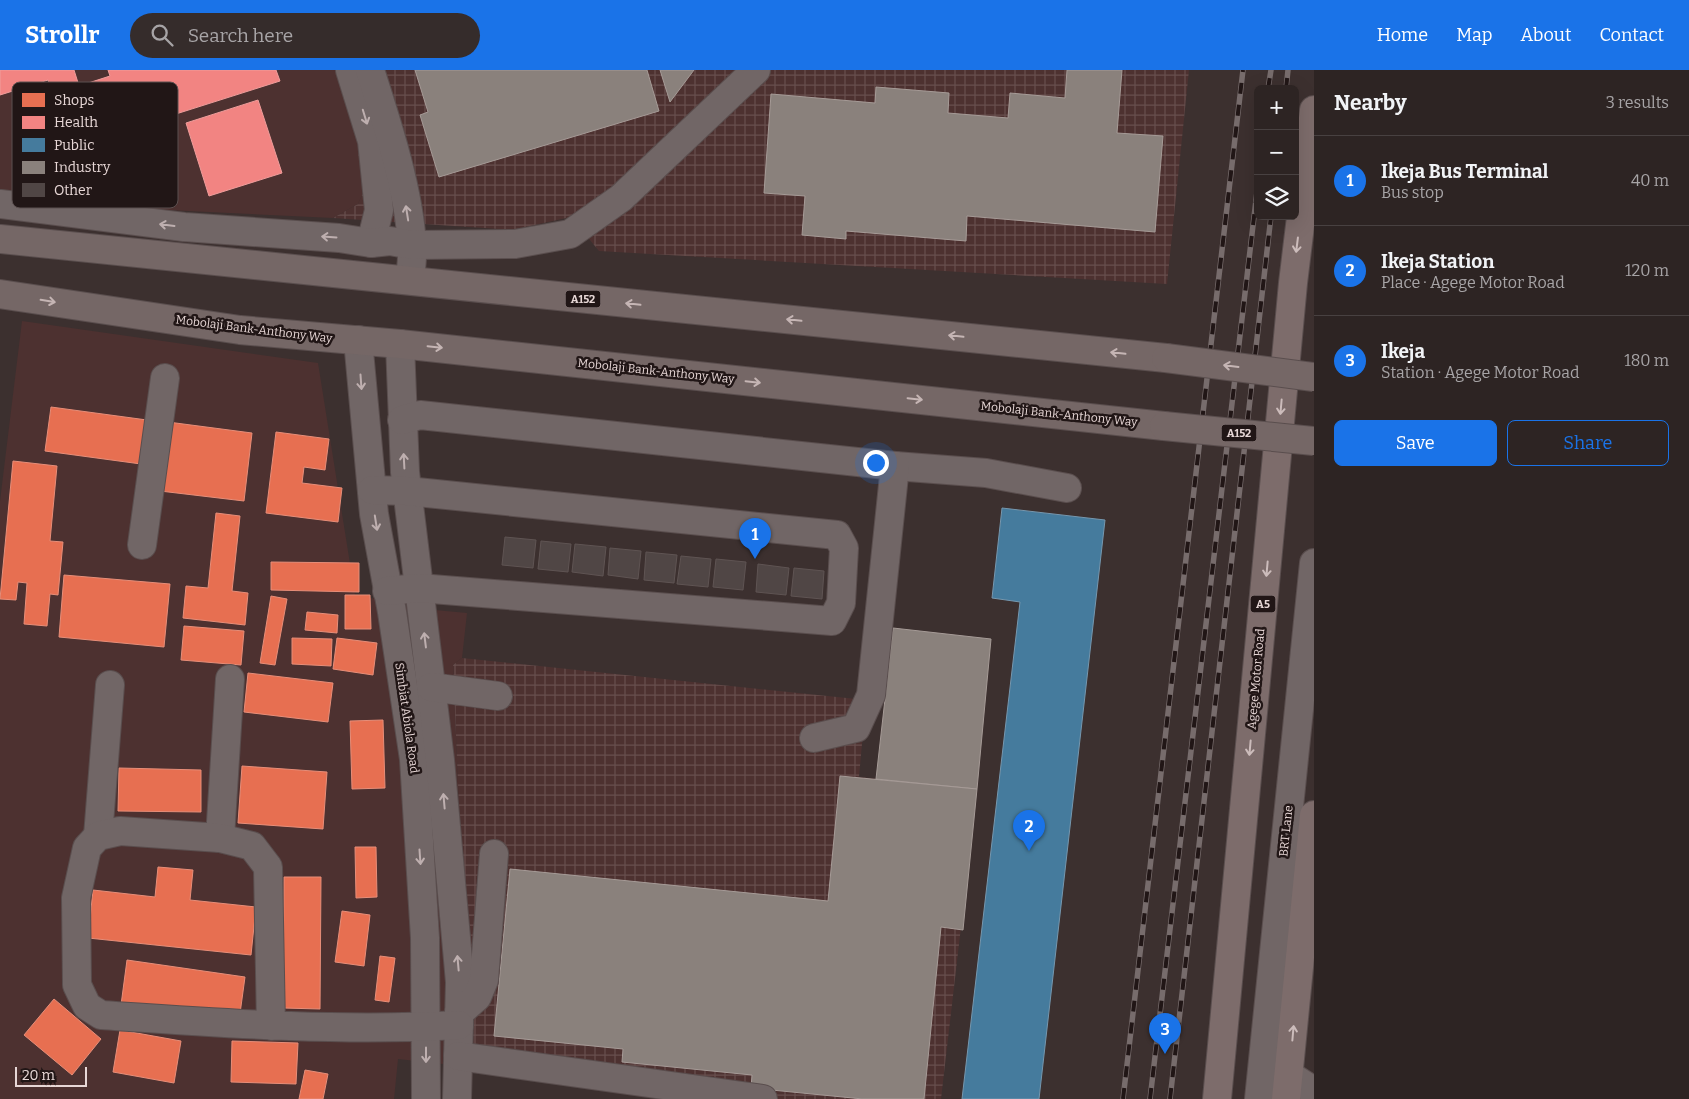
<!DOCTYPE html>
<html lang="en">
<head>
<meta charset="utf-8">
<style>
  :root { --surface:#2d2423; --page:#352c2b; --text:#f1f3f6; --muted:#a7a4a6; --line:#484141; --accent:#1a73e8 }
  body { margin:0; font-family:Bitter,serif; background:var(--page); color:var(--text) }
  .controls { position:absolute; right:15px; top:15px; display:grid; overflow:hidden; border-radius:8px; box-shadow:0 5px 20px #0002 }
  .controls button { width:45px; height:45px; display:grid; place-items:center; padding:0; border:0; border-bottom:1px solid var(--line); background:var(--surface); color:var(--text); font:25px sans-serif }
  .scale { position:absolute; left:15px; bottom:12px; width:72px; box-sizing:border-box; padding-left:5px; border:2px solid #e7d7d6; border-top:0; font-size:14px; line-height:18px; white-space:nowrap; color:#e7d7d6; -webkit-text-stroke:4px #211616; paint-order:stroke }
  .you { position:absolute; left:875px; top:392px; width:18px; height:18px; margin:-12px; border:4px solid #fff; border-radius:50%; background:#1a73e8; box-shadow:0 0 0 8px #1a73e833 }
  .badge { display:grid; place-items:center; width:32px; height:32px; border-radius:50%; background:var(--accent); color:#fff; font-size:16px; font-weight:700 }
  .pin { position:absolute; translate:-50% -41px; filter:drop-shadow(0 1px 2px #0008) }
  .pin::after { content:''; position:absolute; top:26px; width:18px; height:15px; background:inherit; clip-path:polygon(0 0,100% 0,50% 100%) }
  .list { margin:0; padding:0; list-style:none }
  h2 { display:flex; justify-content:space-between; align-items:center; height:65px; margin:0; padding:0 20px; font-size:21px }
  h2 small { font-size:16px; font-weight:400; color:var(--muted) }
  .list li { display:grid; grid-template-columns:32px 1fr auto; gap:15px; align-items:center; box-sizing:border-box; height:90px; padding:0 20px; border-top:1px solid var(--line) }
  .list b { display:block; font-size:19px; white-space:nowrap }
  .list p { margin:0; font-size:16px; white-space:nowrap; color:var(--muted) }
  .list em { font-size:16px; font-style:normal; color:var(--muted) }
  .actions { display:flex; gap:10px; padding:15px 20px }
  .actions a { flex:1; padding:11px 0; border:1px solid var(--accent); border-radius:8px; text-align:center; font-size:18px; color:var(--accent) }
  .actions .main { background:var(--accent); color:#fff }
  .icon { flex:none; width:28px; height:28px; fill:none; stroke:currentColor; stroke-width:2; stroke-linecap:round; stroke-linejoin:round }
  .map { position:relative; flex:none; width:1314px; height:1029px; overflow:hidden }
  header { display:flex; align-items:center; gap:30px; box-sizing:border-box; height:70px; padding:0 25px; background:var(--accent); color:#fff }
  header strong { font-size:24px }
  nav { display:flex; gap:28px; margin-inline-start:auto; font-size:18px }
  .search { width:350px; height:45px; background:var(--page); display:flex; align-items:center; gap:12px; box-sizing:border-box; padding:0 18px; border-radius:28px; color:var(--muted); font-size:19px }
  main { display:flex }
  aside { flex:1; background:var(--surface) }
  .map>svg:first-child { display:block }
  .built { fill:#4d3130 }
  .industrial { fill:url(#industrial-grid) }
  .shops { fill:#e76f51; stroke:#e78e79 }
  .health { fill:#f28482; stroke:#ef9d9b }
  .public { fill:#457b9d; stroke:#7697ae }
  .industry { fill:#8a817c; stroke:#a69b97 }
  .building { fill:#504645; stroke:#5f5453 }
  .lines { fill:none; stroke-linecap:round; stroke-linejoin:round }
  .minor-casing { stroke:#5a4e4e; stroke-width:30 }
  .major-casing { stroke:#5a4e4e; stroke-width:30 }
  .highway-casing { stroke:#5a4e4e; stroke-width:30 }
  .minor { stroke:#716666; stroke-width:28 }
  .major { stroke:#756766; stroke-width:28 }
  .highway { stroke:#7d6c6b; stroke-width:28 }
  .rail-casing { stroke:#776c6c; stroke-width:5.5 }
  .rail { stroke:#211616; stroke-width:4; stroke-dasharray:11; stroke-linecap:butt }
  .major-bridge-casing { stroke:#5a4e4e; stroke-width:30; stroke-linecap:butt }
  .major-bridge { stroke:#756766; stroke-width:28 }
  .oneway { stroke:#beafaf }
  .oneway2 { stroke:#ccbcbb }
  .oneway3 { stroke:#c5b5b4 }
  .labels { text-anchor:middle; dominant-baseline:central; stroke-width:5; stroke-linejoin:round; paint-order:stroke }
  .shield { fill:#211616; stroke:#ac9d9c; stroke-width:1 }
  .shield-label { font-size:11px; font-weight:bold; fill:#e7d7d6 }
  .street-label { font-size:12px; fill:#e7d7d6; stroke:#211616 }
  .key { fill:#211616; stroke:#5c5050; stroke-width:1 }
  .key-label { font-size:14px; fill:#e7d7d6 }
</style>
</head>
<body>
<header>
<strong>Strollr</strong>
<div class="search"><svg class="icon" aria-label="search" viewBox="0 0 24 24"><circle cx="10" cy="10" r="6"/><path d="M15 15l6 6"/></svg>Search here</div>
<nav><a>Home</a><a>Map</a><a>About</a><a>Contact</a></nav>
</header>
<main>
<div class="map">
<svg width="1314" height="1029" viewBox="0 0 1314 1029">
  <defs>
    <pattern id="industrial-grid" width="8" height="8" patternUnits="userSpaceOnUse" patternTransform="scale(1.25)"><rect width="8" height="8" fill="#4d3130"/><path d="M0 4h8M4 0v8" fill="none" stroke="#674e4d"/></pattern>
  </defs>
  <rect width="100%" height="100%" fill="#3c302f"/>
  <g class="built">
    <path d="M 0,0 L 382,0 L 364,121 L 358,134 L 333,148 L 84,136 L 0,124 Z"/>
    <path d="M 22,251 L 318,293 L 355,525 L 435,540 L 467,543 L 462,588 L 453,595 L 470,997 L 398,989 L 394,1029 L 0,1029 L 0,431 Z"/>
  </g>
  <g class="industrial">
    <path d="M 382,0 L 1189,0 L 1167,214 L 599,181 L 571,147 L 512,160 L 333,148 L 358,134 L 364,121 L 357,77 L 401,60 Z"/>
    <path d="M 462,588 L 866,630 L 859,707 L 977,719 L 941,1029 L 692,1029 L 470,997 L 453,595 Z"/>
  </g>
  <g class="shops">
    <path d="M 51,337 L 147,350 L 141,394 L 45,381 Z"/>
    <path d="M 168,352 L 252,363 L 244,431 L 160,421 Z"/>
    <path d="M 276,362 L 329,369 L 325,400 L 304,397 L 302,413 L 342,418 L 338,452 L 266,443 Z"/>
    <path d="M 13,391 L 57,396 L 50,471 L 63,472 L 58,525 L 50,524 L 47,556 L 24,554 L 27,513 L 18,512 L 16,530 L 0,529 Z"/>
    <path d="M 216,443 L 240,446 L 232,521 L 248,523 L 245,555 L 183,548 L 186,516 L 208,518 Z"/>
    <path d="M 271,492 L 359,493 L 359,522 L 271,520 Z"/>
    <path d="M 64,505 L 170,514 L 164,577 L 59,567 Z"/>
    <path d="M 345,525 L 370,525 L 371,559 L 345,559 Z"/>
    <path d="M 271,526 L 287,529 L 275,595 L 260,593 Z"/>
    <path d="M 307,542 L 338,545 L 337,563 L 305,560 Z"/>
    <path d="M 184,556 L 244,561 L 241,595 L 181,590 Z"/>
    <path d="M 292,568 L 332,569 L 331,596 L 292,594 Z"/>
    <path d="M 337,568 L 377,573 L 373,605 L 333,599 Z"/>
    <path d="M 248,603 L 333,613 L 328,652 L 244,642 Z"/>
    <path d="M 383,650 L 385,718 L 352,719 L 350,651 Z"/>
    <path d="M 242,696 L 327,702 L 323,759 L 238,753 Z"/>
    <path d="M 119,698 L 201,700 L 201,742 L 118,741 Z"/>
    <path d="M 355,777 L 376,777 L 377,827 L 356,828 Z"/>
    <path d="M 158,797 L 193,800 L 190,830 L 256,837 L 251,885 L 88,868 L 93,820 L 155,827 Z"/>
    <path d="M 284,807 L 321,807 L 320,939 L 283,938 Z"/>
    <path d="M 342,841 L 370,845 L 364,896 L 335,892 Z"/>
    <path d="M 380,886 L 395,888 L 389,932 L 375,930 Z"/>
    <path d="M 127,890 L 245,907 L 239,951 L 121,935 Z"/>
    <path d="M 54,929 L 101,969 L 72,1005 L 24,965 Z"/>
    <path d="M 120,960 L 181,971 L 174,1013 L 113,1002 Z"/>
    <path d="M 232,971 L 298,973 L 296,1014 L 231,1012 Z"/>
    <path d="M 305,1000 L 328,1004 L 323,1029 L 299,1029 Z"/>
  </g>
  <g class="health">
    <path d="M 0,0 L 74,0 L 79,16 L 110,6 L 108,0 L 276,0 L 280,11 L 34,89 L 17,36 L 53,24 L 48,10 L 0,25 Z"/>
    <path d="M 258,30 L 282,103 L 209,126 L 186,53 Z"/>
  </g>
  <path class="public" d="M 1002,438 L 1105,450 L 1039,1029 L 962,1029 L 1020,532 L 992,528 Z"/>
  <g class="industry">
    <path d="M 415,0 L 647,0 L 659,41 L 439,107 L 420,45 L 428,42 Z"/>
    <path d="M 660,0 L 694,0 L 670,32 Z"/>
    <path d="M 1067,0 L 1122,0 L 1117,63 L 1163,66 L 1155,162 L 967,146 L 966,171 L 846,161 L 846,169 L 802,165 L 805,126 L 764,123 L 771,24 L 875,33 L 876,17 L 949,23 L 948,43 L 1008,48 L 1010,23 L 1065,28 Z"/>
    <path d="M 893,558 L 991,569 L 977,719 L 876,709 Z"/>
    <path d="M 840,706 L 977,719 L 963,860 L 941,857 L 924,1029 L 863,1029 L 751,1018 L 752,1005 L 622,992 L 623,979 L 494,966 L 510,799 L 828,831 Z"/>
  </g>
  <g class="building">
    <path d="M 505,467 L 536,470 L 533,498 L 502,495 Z"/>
    <path d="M 541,471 L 571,474 L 568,502 L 538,499 Z"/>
    <path d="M 575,474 L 606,477 L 603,506 L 572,502 Z"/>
    <path d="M 610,478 L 641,481 L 638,509 L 608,505 Z"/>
    <path d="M 646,482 L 677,485 L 674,513 L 644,510 Z"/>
    <path d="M 681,486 L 711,489 L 708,517 L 677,514 Z"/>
    <path d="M 716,489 L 746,492 L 743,520 L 713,517 Z"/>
    <path d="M 758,494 L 789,498 L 786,525 L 756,522 Z"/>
    <path d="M 794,498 L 824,501 L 822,529 L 791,526 Z"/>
  </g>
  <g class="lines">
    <defs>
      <g id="minor">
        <path d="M 350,0 L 372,71 L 379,140 L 371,173"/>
        <path d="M 370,0 C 387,53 409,120 412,175 C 413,186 411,198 410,209"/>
        <path d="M 0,134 L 184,157 L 339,168 L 371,173 L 390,171 L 412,175 L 515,174 L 570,164 L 621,128 L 756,0"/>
        <path d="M 358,270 L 374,444 L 392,542 L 414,689 L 425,868 L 426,1029"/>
        <path d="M 400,274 L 405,402 L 440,690 L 460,912 L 457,1029"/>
        <path d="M 402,350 L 420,345 L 895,396 L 986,403 L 1067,418"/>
        <path d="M 372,420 L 407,421 L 837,465 L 844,478 L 841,533 L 832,551 L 419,518 L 387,521"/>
        <path d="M 142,475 L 165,308"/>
        <path d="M 431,617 L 498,626"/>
        <path d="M 814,668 L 856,658 L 871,625 L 895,396"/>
        <path d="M 98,766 L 110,615"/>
        <path d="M 220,768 L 230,609"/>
        <path d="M 459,943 L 477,927 L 484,910 L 494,784"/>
        <path d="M 271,956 L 268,797 L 252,776 L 220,768 L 120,761 L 98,766 L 87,778 L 76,828 L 77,915 L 87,936 L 101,945 C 220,953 339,962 459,955"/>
        <path d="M 458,986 L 763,1029"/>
        <path d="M 1289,1005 L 1314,1021"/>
        <path d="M 1259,1029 L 1314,493"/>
      </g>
      <g id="major">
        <path d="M 0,169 L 1166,288"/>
        <path d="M 0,224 L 240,260 L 400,274 L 1164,356"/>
      </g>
      <g id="highway">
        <path d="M 1217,1029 L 1293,213 L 1314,40"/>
        <path d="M 1286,1029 L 1314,745"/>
      </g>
    </defs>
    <use href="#minor" class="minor-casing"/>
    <use href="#major" class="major-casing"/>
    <use href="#highway" class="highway-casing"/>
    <use href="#minor" class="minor"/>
    <use href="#major" class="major"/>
    <use href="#highway" class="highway"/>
    <defs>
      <g id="rail">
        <path d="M 1268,19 L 1271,0"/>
        <path d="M 1286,19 L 1288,0"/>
        <path d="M 1123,1029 L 1243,0"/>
        <path d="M 1150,1029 L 1258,113"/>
        <path d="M 1170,1029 L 1271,146"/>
      </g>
    </defs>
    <use href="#rail" class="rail-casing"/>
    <use href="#rail" class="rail"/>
    <defs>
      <g id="major-bridge">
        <path d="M 1166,288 L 1314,307"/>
        <path d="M 1164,356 L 1314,371"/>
      </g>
    </defs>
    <use href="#major-bridge" class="major-bridge-casing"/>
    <use href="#major-bridge" class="major-bridge"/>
  </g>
  <defs><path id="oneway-shaft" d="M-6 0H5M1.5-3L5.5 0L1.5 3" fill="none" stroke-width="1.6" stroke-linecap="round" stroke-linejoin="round" transform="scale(1.25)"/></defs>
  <g class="oneway">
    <use href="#oneway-shaft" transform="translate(365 47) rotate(73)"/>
    <use href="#oneway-shaft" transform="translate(407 143) rotate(-99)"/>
    <use href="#oneway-shaft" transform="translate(167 155) rotate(-173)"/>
    <use href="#oneway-shaft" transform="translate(329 167) rotate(-176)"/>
    <use href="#oneway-shaft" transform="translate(361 312) rotate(86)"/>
    <use href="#oneway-shaft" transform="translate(404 391) rotate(-93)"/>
    <use href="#oneway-shaft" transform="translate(376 453) rotate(81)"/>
    <use href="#oneway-shaft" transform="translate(425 570) rotate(-97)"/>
    <use href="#oneway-shaft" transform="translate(444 731) rotate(-95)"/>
    <use href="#oneway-shaft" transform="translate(420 787) rotate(86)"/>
    <use href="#oneway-shaft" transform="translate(458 893) rotate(-95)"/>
    <use href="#oneway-shaft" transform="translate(426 985) rotate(90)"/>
  </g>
  <g class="oneway2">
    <use href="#oneway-shaft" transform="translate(1297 175) rotate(97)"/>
    <use href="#oneway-shaft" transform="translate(1281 337) rotate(95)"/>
    <use href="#oneway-shaft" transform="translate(1267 499) rotate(95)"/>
    <use href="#oneway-shaft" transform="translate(1250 678) rotate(95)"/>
    <use href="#oneway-shaft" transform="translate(1293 963) rotate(-85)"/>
  </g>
  <g class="oneway3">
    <use href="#oneway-shaft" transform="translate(48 231) rotate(9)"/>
    <use href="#oneway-shaft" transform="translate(633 234) rotate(-174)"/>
    <use href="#oneway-shaft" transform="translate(794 250) rotate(-174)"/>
    <use href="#oneway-shaft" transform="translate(956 266) rotate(-174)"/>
    <use href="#oneway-shaft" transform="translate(435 277) rotate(6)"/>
    <use href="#oneway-shaft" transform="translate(1118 283) rotate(-174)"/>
    <use href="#oneway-shaft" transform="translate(1231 296) rotate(-173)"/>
    <use href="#oneway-shaft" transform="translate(753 312) rotate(6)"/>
    <use href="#oneway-shaft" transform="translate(915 329) rotate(6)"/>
  </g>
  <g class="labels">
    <g class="shield">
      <rect x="565.5" y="220.5" width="35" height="17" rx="4"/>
      <rect x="1221.5" y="354.5" width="35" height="17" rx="4"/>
      <rect x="1250.5" y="525.5" width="25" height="17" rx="4"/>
    </g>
    <g class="shield-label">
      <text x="583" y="229">A152</text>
      <text x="1239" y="363">A152</text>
      <text x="1263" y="534">A5</text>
    </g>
    <g class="street-label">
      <text transform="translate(254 259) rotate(7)">Mobolaji Bank-Anthony Way</text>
      <text transform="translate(656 301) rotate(6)">Mobolaji Bank-Anthony Way</text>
      <text transform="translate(1059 344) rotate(6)">Mobolaji Bank-Anthony Way</text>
      <text transform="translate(1256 609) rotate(-85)">Agege Motor Road</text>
      <text transform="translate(407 648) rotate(82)">Simbiat Abiola Road</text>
      <text transform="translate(1286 761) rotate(-84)">BRT Lane</text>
    </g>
  </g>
  <rect x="12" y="12" width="166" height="126" rx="8" class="key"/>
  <rect x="22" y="23" width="23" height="14" fill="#e76f51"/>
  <rect x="22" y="46" width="23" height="13" fill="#f28482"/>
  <rect x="22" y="68" width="23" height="14" fill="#457b9d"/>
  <rect x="22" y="91" width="23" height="13" fill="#8a817c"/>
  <rect x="22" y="113" width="23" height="14" fill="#504645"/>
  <g class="key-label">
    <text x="54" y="35">Shops</text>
    <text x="54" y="57">Health</text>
    <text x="54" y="80">Public</text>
    <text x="54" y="102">Industry</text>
    <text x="54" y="125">Other</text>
  </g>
</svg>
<div class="controls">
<button>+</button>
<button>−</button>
<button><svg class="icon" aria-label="layers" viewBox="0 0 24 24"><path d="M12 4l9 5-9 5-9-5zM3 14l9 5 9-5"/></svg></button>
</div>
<div class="scale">20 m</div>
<div class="you"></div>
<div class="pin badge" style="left:755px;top:489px">1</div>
<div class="pin badge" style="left:1029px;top:781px">2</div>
<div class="pin badge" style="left:1165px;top:984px">3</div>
</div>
<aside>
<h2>Nearby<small>3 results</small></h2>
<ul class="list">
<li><span class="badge">1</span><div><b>Ikeja Bus Terminal</b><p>Bus stop</p></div><em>40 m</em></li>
<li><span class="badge">2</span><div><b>Ikeja Station</b><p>Place · Agege Motor Road</p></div><em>120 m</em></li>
<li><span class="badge">3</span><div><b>Ikeja</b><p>Station · Agege Motor Road</p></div><em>180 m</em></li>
</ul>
<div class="actions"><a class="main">Save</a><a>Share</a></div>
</aside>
</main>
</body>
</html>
